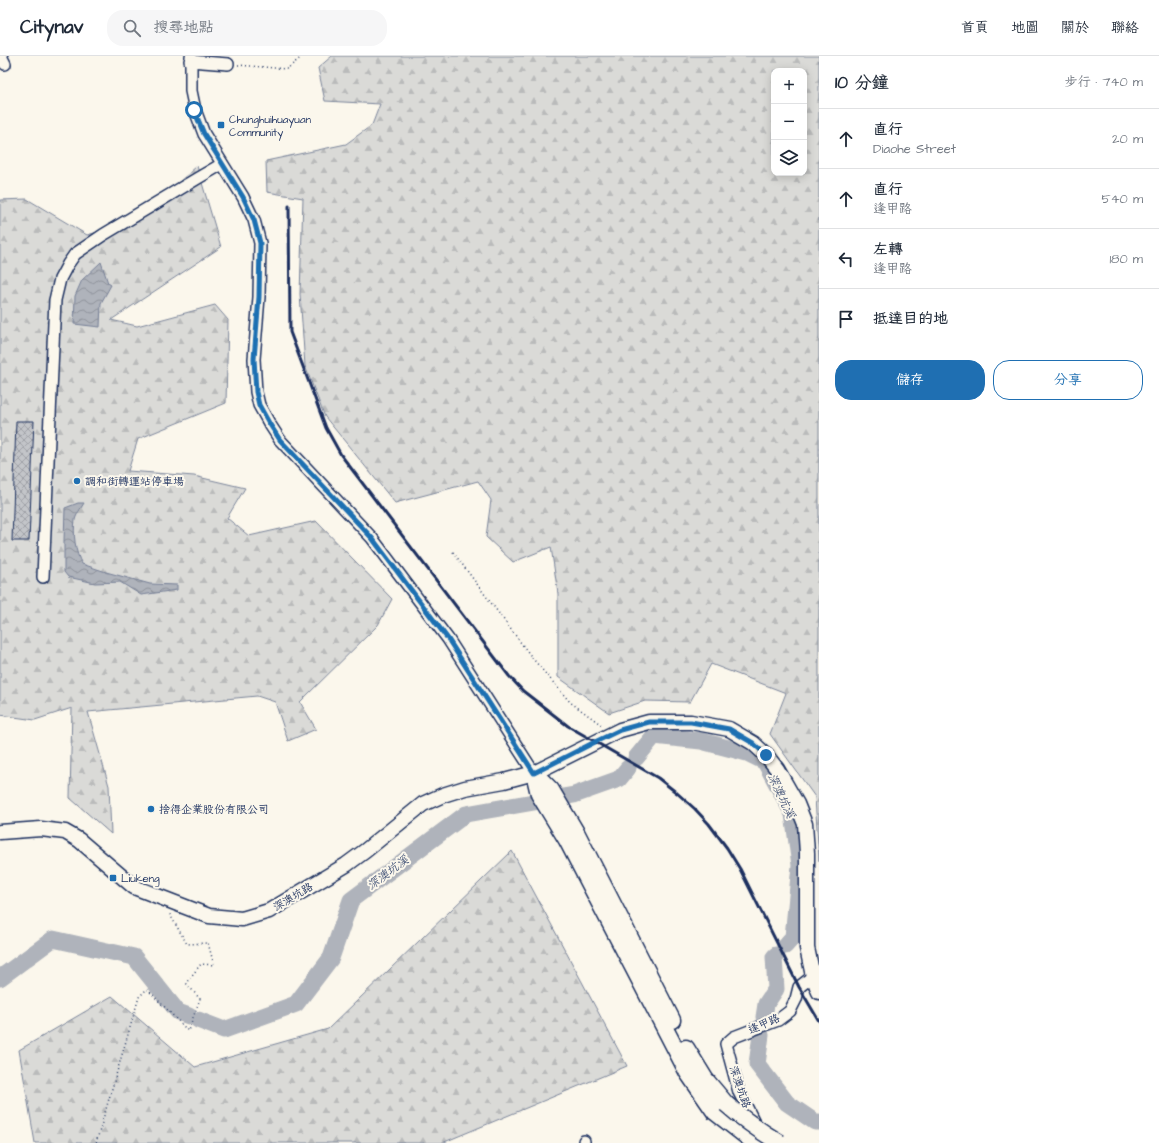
<!DOCTYPE html>
<html lang="zh-TW">
<head>
<meta charset="utf-8">
<style>
  :root { --surface:#fff; --page:#f6f6f7; --text:#1f2937; --muted:#747a83; --line:#e0e1e3; --accent:#1f6fb2 }
  body { margin:0; font-family:"Architects Daughter","LXGW WenKai TC",sans-serif; background:var(--page); color:var(--text) }
  .controls { position:absolute; right:12px; top:12px; display:grid; overflow:hidden; border-radius:8px; box-shadow:0 2px 10px #0003 }
  .controls button { width:36px; height:36px; display:grid; place-items:center; padding:0; border:0; border-bottom:1px solid var(--line); background:var(--surface); color:var(--text); font:20px sans-serif }
  .stop { position:absolute; width:12px; height:12px; margin:-9px; border:3px solid #1f6fb2; border-radius:50%; background:#fff }
  .stop.end { background:#1f6fb2; border-color:#fff; box-shadow:0 1px 4px #0008 }
  .list { margin:0; padding:0; list-style:none }
  h2 { display:flex; justify-content:space-between; align-items:center; height:52px; margin:0; padding:0 16px; font-size:17px }
  h2 small { font-size:13px; font-weight:400; color:var(--muted) }
  .list li { display:grid; grid-template-columns:26px 1fr auto; gap:12px; align-items:center; box-sizing:border-box; height:60px; padding:0 16px; border-top:1px solid var(--line) }
  .list b { display:block; font-size:15px; white-space:nowrap }
  .list p { margin:0; font-size:13px; white-space:nowrap; color:var(--muted) }
  .list em { font-size:13px; font-style:normal; color:var(--muted) }
  .actions { display:flex; gap:8px; padding:12px 16px }
  .actions a { flex:1; padding:9px 0; border:1px solid var(--accent); border-radius:16px; text-align:center; font-size:14px; color:var(--accent) }
  .actions .main { background:var(--accent); color:#fff }
  .icon { flex:none; width:22px; height:22px; fill:none; stroke:currentColor; stroke-width:2; stroke-linecap:round; stroke-linejoin:round }
  .map { position:relative; flex:none; width:819px; height:1087px; overflow:hidden }
  header { display:flex; align-items:center; gap:24px; box-sizing:border-box; height:56px; padding:0 20px; background:var(--surface); border-bottom:1px solid var(--line) }
  header strong { font-size:19px }
  nav { display:flex; gap:22px; margin-inline-start:auto; font-size:14px }
  .search { width:280px; height:36px; background:var(--page); display:flex; align-items:center; gap:10px; box-sizing:border-box; padding:0 14px; border-radius:16px; color:var(--muted); font-size:15px }
  main { display:flex }
  aside { flex:1; background:var(--surface) }
  .map>svg:first-child { display:block }
  .forest { fill:url(#forest-firs); stroke:#7a849a; fill-rule:evenodd }
  .water { fill:url(#water-waves); stroke:#747e96 }
  .lines { fill:none; stroke-linecap:round; stroke-linejoin:round }
  .river { stroke:#afb3bb; stroke-width:17 }
  .building { fill:url(#building-cross-hatch); stroke:#1b2f5e }
  .minor-casing { stroke:#1b2f5e; stroke-width:14 }
  .major-casing { stroke:#1b2f5e; stroke-width:17 }
  .highway-casing { stroke:#1b2f5e; stroke-width:19 }
  .path { stroke:#1b2f5e; stroke-width:1.5; stroke-dasharray:1 3; stroke-linecap:butt }
  .minor { stroke:#fbf7ec; stroke-width:11 }
  .major { stroke:#fbf7ec; stroke-width:14 }
  .highway { stroke:#fbf7ec; stroke-width:16 }
  .rail { stroke:#1b2f5e; stroke-width:3 }
  .highway-bridge-casing { stroke:#1b2f5e; stroke-width:19; stroke-linecap:butt }
  .highway-bridge { stroke:#fbf7ec; stroke-width:16 }
  .route { stroke:#1f6fb2; stroke-width:5 }
  .poi-dot { fill:#1f6fb2; stroke:#fbf7ec; stroke-width:1.5 }
  .labels { text-anchor:middle; dominant-baseline:central; stroke-width:4; stroke-linejoin:round; paint-order:stroke }
  .poi-label { font-size:11px; fill:#1b2f5e; stroke:#fbf7ec; text-anchor:start }
  .street-label { font-size:11px; fill:#1b2f5e; stroke:#fbf7ec }
  .water-label { font-size:12px; font-style:italic; fill:#47577a; stroke:#fbf7ec }
</style>
</head>
<body>
<header>
<strong>Citynav</strong>
<div class="search"><svg class="icon" aria-label="search" viewBox="0 0 24 24"><circle cx="10" cy="10" r="6"/><path d="M15 15l6 6"/></svg>搜尋地點</div>
<nav><a>首頁</a><a>地圖</a><a>關於</a><a>聯絡</a></nav>
</header>
<main>
<div class="map">
<svg width="819" height="1087" viewBox="0 0 819 1087">
  <defs>
    <pattern id="forest-firs" width="22" height="20" patternUnits="userSpaceOnUse"><rect width="22" height="20" fill="#dadad7"/><path d="M5 1l3.5 6h-7zM16 11l3.5 6h-7z" fill="#babbbb"/></pattern>
    <pattern id="water-waves" width="16" height="10" patternUnits="userSpaceOnUse"><rect width="16" height="10" fill="#afb3bb"/><path d="M0 5q4-4 8 0t8 0" fill="none" stroke="#8e929b"/></pattern>
    <pattern id="building-cross-hatch" width="8" height="8" patternUnits="userSpaceOnUse"><rect width="8" height="8" fill="#c3c5c9"/><path d="M0 0l8 8M0 8l8-8" fill="none" stroke="#9ea0a6"/></pattern>
  </defs>
  <rect width="100%" height="100%" fill="#fbf7ec"/>
  <filter id="ink" filterUnits="userSpaceOnUse"><feTurbulence type="fractalNoise" baseFrequency=".025" numOctaves="2"/><feDisplacementMap in="SourceGraphic" scale="8" xChannelSelector="R" yChannelSelector="G"/><feConvolveMatrix kernelMatrix="1 2 1 2 8 2 1 2 1" color-interpolation-filters="sRGB"/></filter>
  <g filter="url(#ink)">
    <g class="forest">
      <path d="M 332,0 L 819,0 L 819,805 L 815,741 L 770,678 L 786,637 L 711,608 L 690,646 L 645,645 L 609,657 L 558,621 L 558,538 L 551,491 L 513,506 L 486,481 L 491,444 L 478,425 L 395,447 L 325,361 L 305,310 L 300,238 L 303,142 L 267,136 L 266,105 L 346,88 L 372,69 L 380,48 L 325,45 L 318,12 ZM 774,15 L 804,15 L 804,117 L 774,117 Z"/>
      <path d="M 197,110 L 221,191 L 111,264 L 137,270 L 215,249 L 228,264 L 226,347 L 138,383 L 128,415 L 194,420 L 245,432 L 227,462 L 249,480 L 316,465 L 392,543 L 378,569 L 300,646 L 316,673 L 288,685 L 275,646 L 257,640 L 88,656 L 109,730 L 111,778 L 70,742 L 72,652 L 35,664 L 0,659 L 0,144 L 27,143 L 87,179 L 134,166 Z"/>
      <path d="M 512,795 L 627,1010 L 442,1087 L 35,1087 L 19,994 L 112,940 L 195,1011 L 328,973 Z"/>
    </g>
    <g class="water">
      <path d="M 101,206 L 108,227 L 111,229 L 101,247 L 100,271 L 74,268 L 75,240 L 82,224 Z"/>
      <path d="M 78,447 L 84,447 C 81,452 76,459 75,464 C 73,477 75,497 82,508 L 106,516 L 150,528 L 177,529 L 177,534 L 141,539 L 120,526 L 95,527 L 68,521 L 64,516 L 64,485 L 65,452 Z"/>
    </g>
    <g class="lines">
      <g class="river">
        <path d="M 636,702 L 654,680 L 701,685 L 747,697 L 765,706 L 793,758 L 800,809 L 793,881 L 785,890"/>
        <path d="M 0,922 L 53,883 L 134,901 L 178,956 L 189,960"/>
        <path d="M 764,961 L 766,948 L 776,933 L 774,901 L 776,899"/>
        <path d="M 198,964 L 224,974 L 296,948 L 331,902 L 351,844 L 466,758 L 574,739 L 619,723 L 628,712"/>
        <path d="M 761,979 L 757,1008 L 787,1047 L 815,1066 L 819,1066"/>
      </g>
    </g>
    <path class="building" d="M 16,365 L 34,365 L 29,485 L 12,485 Z"/>
    <g class="lines">
      <defs>
        <g id="minor">
          <path d="M 1,0 L 5,8"/>
          <path d="M 191,0 L 191,35 L 195,54 L 204,78 L 243,141 L 254,164 L 260,187 L 259,241 L 254,303 L 256,336 L 259,349 L 269,367 L 280,384 L 372,482 L 448,583 L 534,717"/>
          <path d="M 190,5 L 228,8"/>
          <path d="M 43,521 L 55,244 L 60,223 L 68,208 L 75,198 L 103,179 L 198,122 L 222,108"/>
          <path d="M 755,1068 L 739,1036 L 726,988 L 734,981 L 778,964 L 790,955 L 796,943 L 799,931 L 813,920"/>
          <path d="M 584,1087 L 584,1085"/>
        </g>
        <path id="major" d="M 0,776 L 41,773 L 65,776 L 79,784 L 134,831 L 209,860 L 242,863 L 269,855 L 346,809 L 365,795 L 423,748 L 443,739 L 465,732 L 504,725 L 534,717 L 620,674 L 649,666 L 691,666 L 729,673 L 753,687 L 766,699 L 777,713 L 797,748 L 805,768 L 807,797 L 807,892 L 813,920 L 819,936"/>
        <g id="highway">
          <path d="M 534,717 L 539,738 L 567,784 L 688,1017 L 715,1056 L 755,1087"/>
          <path d="M 534,717 L 551,734 L 577,778 L 672,964"/>
          <path d="M 686,992 L 705,1023 L 726,1048"/>
        </g>
      </defs>
      <use href="#minor" class="minor-casing"/>
      <use href="#major" class="major-casing"/>
      <use href="#highway" class="highway-casing"/>
      <g class="path">
        <path d="M 238,9 L 287,13 L 299,3 L 301,0"/>
        <path d="M 453,496 L 533,603 L 570,646 L 603,670"/>
        <path d="M 96,1087 L 139,941 L 147,933 L 188,975 L 200,943 L 186,927 L 201,908 L 214,909 L 208,887 L 187,888 L 169,857"/>
      </g>
      <use href="#minor" class="minor"/>
      <use href="#major" class="major"/>
      <use href="#highway" class="highway"/>
      <path class="rail" d="M 289,150 L 290,276 L 326,372 L 341,399 L 509,620 L 523,635 L 568,670 L 658,722 L 677,737 L 695,753 L 709,768 L 727,792 L 740,813 L 799,931 L 819,965"/>
      <defs>
        <path id="highway-bridge" d="M 726,1048 C 743,1063 761,1076 780,1087"/>
      </defs>
      <use href="#highway-bridge" class="highway-bridge-casing"/>
      <use href="#highway-bridge" class="highway-bridge"/>
    </g>
  </g>
  <g class="lines" filter="url(#ink)">
    <path class="route" d="M 194,54 L 204,78 L 243,141 L 254,164 L 260,187 L 259,241 L 254,303 L 256,336 L 259,349 L 269,367 L 280,384 L 372,482 L 448,583 L 534,717 L 595,686 L 620,674 L 649,666 L 691,666 L 729,673 L 753,687 L 766,699"/>
  </g>
  <g class="poi-dot">
    <rect x="217" y="65" width="8" height="8" rx="2"/>
    <circle cx="77" cy="425" r="4"/>
    <circle cx="151" cy="753" r="4"/>
    <rect x="109" y="818" width="8" height="8" rx="2"/>
  </g>
  <g class="labels">
    <g class="poi-label">
      <text x="229" y="63">Chunghuihuayuan<tspan x="229" dy="13">Community</tspan></text>
      <text x="85" y="425">調和街轉運站停車場</text>
      <text x="159" y="753">捨得企業股份有限公司</text>
      <text x="121" y="822">Liukeng</text>
    </g>
    <g class="street-label">
      <text transform="translate(293 841) rotate(-31)">深澳坑路</text>
      <text transform="translate(764 968) rotate(-24)">逢甲路</text>
      <text transform="translate(740 1031) rotate(71)">深澳坑路</text>
    </g>
    <g class="water-label">
      <text transform="translate(781 740) rotate(65)">深澳坑溪</text>
      <text transform="translate(388 817) rotate(-37)">深澳坑溪</text>
    </g>
  </g>
</svg>
<div class="controls">
<button>+</button>
<button>−</button>
<button><svg class="icon" aria-label="layers" viewBox="0 0 24 24"><path d="M12 4l9 5-9 5-9-5zM3 14l9 5 9-5"/></svg></button>
</div>
<div class="stop" style="left:194px;top:54px"></div>
<div class="stop end" style="left:766px;top:699px"></div>
</div>
<aside>
<h2>10 分鐘<small>步行 · 740 m</small></h2>
<ul class="list">
<li><svg class="icon" aria-label="ahead" viewBox="0 0 24 24"><path d="M12 20V5M6 11l6-6 6 6"/></svg><div><b>直行</b><p>Diaohe Street</p></div><em>20 m</em></li>
<li><svg class="icon" aria-label="ahead" viewBox="0 0 24 24"><path d="M12 20V5M6 11l6-6 6 6"/></svg><div><b>直行</b><p>逢甲路</p></div><em>540 m</em></li>
<li><svg class="icon" aria-label="left" viewBox="0 0 24 24"><path d="M17 20v-9H6M10 6l-5 5 5 5"/></svg><div><b>左轉</b><p>逢甲路</p></div><em>180 m</em></li>
<li><svg class="icon" aria-label="arrive" viewBox="0 0 24 24"><path d="M6 21V4h12l-3 4 3 4H6"/></svg><div><b>抵達目的地</b></div></li>
</ul>
<div class="actions"><a class="main">儲存</a><a>分享</a></div>
</aside>
</main>
</body>
</html>
